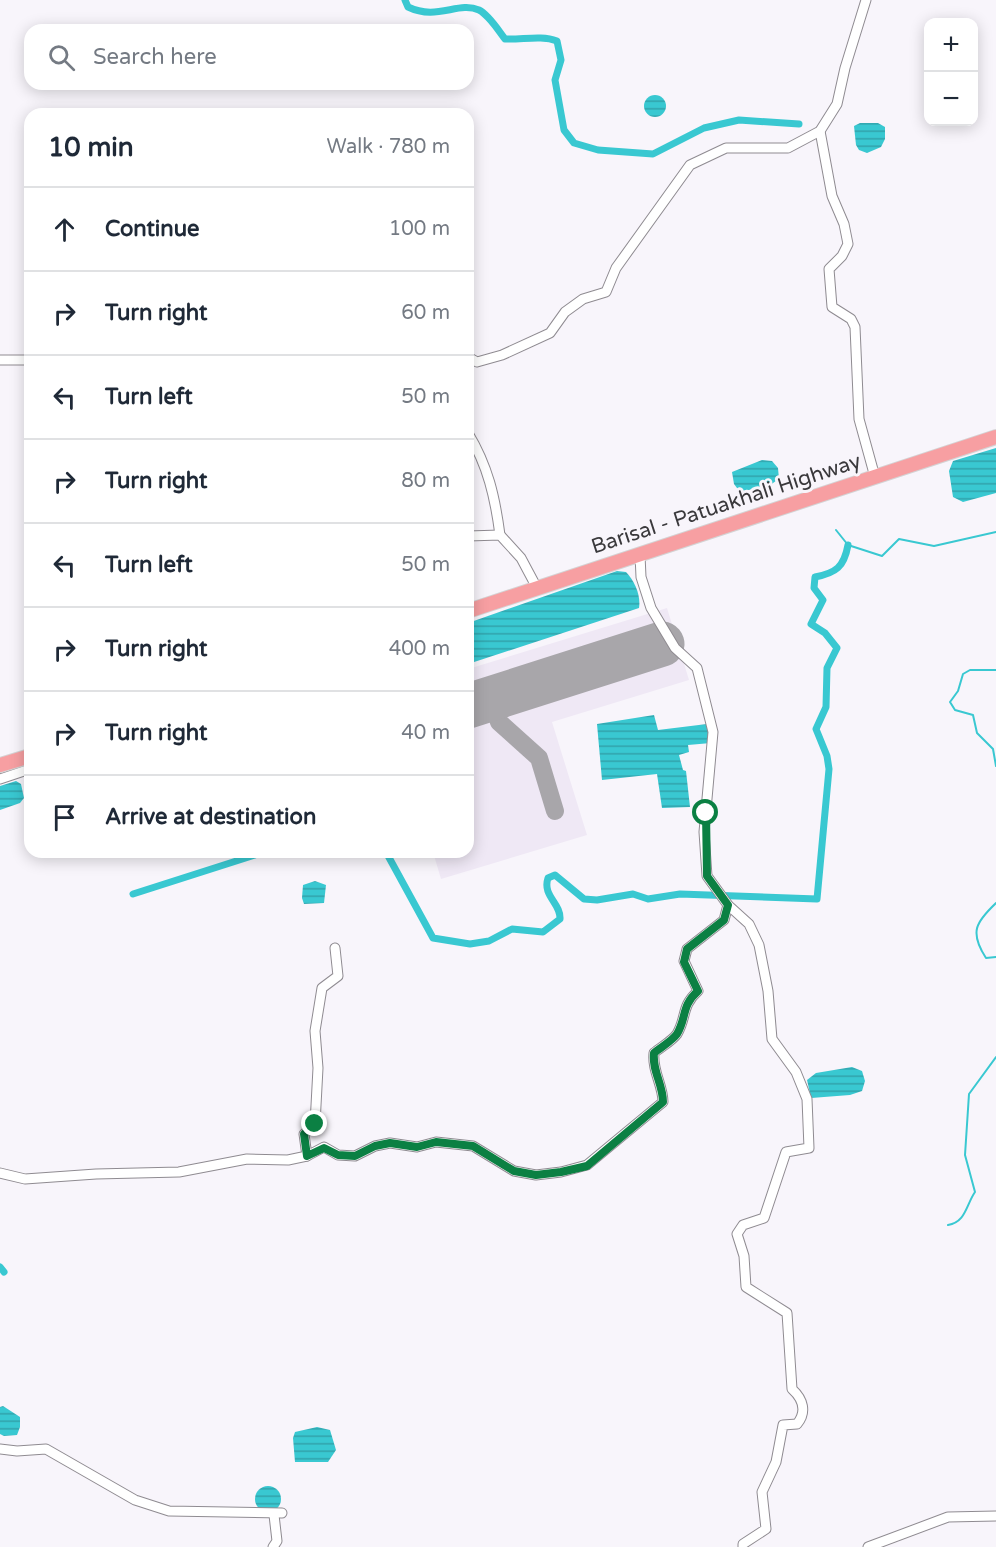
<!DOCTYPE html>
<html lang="en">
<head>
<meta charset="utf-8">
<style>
  :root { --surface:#fff; --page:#f6f6f7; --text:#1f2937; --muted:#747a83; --line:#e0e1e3 }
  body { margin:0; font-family:"Varela Round",sans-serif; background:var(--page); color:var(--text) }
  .controls { position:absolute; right:18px; top:18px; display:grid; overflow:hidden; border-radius:12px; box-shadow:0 3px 15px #0003 }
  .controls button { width:54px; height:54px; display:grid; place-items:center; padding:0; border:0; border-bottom:2px solid var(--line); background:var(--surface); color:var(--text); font:30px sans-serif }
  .stop { position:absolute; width:18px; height:18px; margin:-14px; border:4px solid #0b8043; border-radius:50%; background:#fff }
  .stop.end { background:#0b8043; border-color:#fff; box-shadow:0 2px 6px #0008 }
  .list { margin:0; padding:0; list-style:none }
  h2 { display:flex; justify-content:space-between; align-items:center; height:78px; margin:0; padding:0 24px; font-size:26px }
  h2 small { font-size:20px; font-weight:400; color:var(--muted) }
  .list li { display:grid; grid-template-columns:39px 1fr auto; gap:18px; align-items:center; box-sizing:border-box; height:84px; padding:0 24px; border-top:2px solid var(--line) }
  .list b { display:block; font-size:22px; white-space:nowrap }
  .list em { font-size:20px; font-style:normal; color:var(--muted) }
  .icon { flex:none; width:33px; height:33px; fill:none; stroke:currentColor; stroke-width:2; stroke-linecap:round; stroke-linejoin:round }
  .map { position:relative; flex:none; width:996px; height:1547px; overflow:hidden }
  .search { position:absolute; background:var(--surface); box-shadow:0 3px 15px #0003; left:24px; top:24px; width:450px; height:66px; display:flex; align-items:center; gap:15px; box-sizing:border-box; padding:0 21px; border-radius:18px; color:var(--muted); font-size:22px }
  .panel { position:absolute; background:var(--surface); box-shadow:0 3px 15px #0003; left:24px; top:108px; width:450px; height:750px; border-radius:18px }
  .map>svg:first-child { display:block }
  .built { fill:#efe8f5 }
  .water { fill:url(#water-rules) }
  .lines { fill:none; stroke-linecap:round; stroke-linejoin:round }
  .stream { stroke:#39c8d1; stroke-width:2 }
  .canal { stroke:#39c8d1; stroke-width:7 }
  .taxiway { stroke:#a8a6aa; stroke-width:18 }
  .runway { stroke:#a8a6aa; stroke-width:45 }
  .minor-casing { stroke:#8f8b91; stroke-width:11 }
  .highway-casing { stroke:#d4d3d4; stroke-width:16 }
  .minor { stroke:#fff; stroke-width:9 }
  .highway { stroke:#f79fa2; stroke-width:14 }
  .route { stroke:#0b8043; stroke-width:8 }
  .labels { text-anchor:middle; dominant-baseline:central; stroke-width:6; stroke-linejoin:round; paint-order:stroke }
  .street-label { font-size:21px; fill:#3a393c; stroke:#f8f5fb }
</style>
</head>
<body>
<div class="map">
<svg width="996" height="1547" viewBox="0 0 996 1547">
  <defs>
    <pattern id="water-rules" width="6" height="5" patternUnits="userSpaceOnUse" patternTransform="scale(1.5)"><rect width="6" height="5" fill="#39c8d1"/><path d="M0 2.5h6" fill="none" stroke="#31a3ab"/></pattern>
  </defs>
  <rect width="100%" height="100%" fill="#f8f5fb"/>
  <path class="built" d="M 667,608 L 689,680 L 552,722 L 587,835 L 441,879 L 433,852 L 468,852 L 468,669 Z"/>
  <g class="water">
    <circle cx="655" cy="106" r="11"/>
    <path d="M 860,123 L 878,123 L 885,127 L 885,139 L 881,147 L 867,153 L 859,150 L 856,145 L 854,126 Z"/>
    <path d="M 996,448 L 996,493 L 963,502 L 953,497 L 949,471 L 953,461 Z"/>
    <path d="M 762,460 L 772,461 L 778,468 L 779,479 L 770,485 L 740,492 L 734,484 L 732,472 Z"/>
    <path d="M 617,571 L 626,572 C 635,581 641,596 639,608 L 468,664 L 468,623 Z"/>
    <path d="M 654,715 L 658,730 L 707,724 L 711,743 L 688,745 L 689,752 L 679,755 L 683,770 L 686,771 L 690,807 L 662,808 L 657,774 L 602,780 L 597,724 Z"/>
    <path d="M 16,781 L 21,784 L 24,798 L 20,803 L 0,810 L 0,786 Z"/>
    <path d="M 315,881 L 326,885 L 324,903 L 304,904 L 302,898 L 303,885 Z"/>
    <path d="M 852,1067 L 862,1071 L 865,1081 L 862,1091 L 850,1095 L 811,1098 L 807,1080 L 816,1073 Z"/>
    <path d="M 3,1406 L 20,1417 L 20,1427 L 17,1435 L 4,1436 L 0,1434 L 0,1407 Z"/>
    <path d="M 317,1427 L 330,1430 L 336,1450 L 328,1462 L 295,1462 L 293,1438 L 295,1432 Z"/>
    <circle cx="268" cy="1499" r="13"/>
  </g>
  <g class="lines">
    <g class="stream">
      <path d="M 836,530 L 848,545 L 882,556 L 899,539 L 934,546 L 996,532"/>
      <path d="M 996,670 L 970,670 L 963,674 L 958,691 L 950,702 L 955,710 L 973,715 L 977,733 L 993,749 L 996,766"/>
      <path d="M 996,903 C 976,922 969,932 986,958 L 996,957"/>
      <path d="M 948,1225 C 966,1222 966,1205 975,1192 L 965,1155 L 969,1094 L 996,1057"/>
    </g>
    <g class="canal">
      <path d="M 405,0 L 408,7 C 437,21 458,1 479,10 C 489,15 498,30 505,39 C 522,40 541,35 557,41 L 561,60 L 555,80 L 564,130 L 574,143 L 598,150 L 653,154 L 704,128 L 739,120 L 799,124"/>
      <path d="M 386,852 L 433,938 L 470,944 L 489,941 L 512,929 L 543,932 L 560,919 C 561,903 542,896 548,878 L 555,875 L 584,899 L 597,900 L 633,894 L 648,899 L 680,894 L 817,899 L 829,769 L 827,756 L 816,729 L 826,707 L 827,668 L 837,648 L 825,633 L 811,624 L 823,600 L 814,588 L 815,577 C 836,573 844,567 848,545"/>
      <path d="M 133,894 L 255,855 L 255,852"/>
      <path d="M 0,1267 L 4,1272"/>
    </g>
    <path class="taxiway" d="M 491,699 L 499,722 L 539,758 L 555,811"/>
    <path class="runway" d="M 468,706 L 662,644"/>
    <defs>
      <g id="minor">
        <path d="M 820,131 L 832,196 L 844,224 L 848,244 L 842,256 L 829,269 L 832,307 L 851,319 L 855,327 L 859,419 L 875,477"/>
        <path d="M 468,357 L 477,362 L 502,355 L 550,333 L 565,312 L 583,299 L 606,292 L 616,268 L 690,165 L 726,148 L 788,148 L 820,131 L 837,104 L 845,68 L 866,0"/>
        <path d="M 0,360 L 30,360"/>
        <path d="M 468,433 C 488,466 495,497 500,535"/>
        <path d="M 468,536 L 500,535 L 521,558 L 537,588"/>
        <path d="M 640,555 L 641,577 L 651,608 L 675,648 L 697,668 L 713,732 L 704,832 L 707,876 L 728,905 L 749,924 L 759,945 L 768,991 L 772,1039 L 796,1072 L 807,1099 L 809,1148 L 786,1152 L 764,1218 L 743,1225 L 737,1234 L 744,1256 L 746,1287 L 787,1313 L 792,1389 C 803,1399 807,1412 797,1424 L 783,1425 L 776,1462 L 762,1492 L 766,1529 L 743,1544 L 743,1547"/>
        <path d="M 0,779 L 30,769"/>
        <path d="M 335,948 L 338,976 L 322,988 L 315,1031 L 318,1068 L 315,1124 L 304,1134 L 307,1156 L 324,1147 L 338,1155 L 355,1156 L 375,1146 L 390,1143 L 417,1147 L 436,1142 L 473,1146 L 514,1171 L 536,1175 L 561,1172 L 587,1165 L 663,1102 C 663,1085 652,1071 654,1053 C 661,1047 672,1041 677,1034 C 687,1017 681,1006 698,991 L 684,961 L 687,949 L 724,920 L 728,905"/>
        <path d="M 0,1173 L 25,1179 L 96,1174 L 179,1172 L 247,1159 L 288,1160 L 307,1156"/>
        <path d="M 0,1449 L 17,1451 L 46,1449 L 135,1500 L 169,1511 L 282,1513"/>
        <path d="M 273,1547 L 277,1541 L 274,1515"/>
        <path d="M 868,1547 L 948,1517 L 996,1516"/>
      </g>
      <g id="highway">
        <path d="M 468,611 L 996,437"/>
        <path d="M 0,765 L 30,756"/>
      </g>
    </defs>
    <use href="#minor" class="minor-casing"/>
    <use href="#highway" class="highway-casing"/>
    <use href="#minor" class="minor"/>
    <use href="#highway" class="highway"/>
  </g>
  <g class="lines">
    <path class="route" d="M 315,1124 L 304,1134 L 307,1156 L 324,1148 L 338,1155 L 355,1156 L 375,1146 L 390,1143 L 417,1147 L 436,1142 L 473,1146 L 514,1171 L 536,1175 L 561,1172 L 587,1166 L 663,1102 C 663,1084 652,1071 654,1053 C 661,1047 672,1041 677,1034 C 687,1017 681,1006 698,991 L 684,962 L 687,949 L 724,920 L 728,905 L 707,876 L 706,813"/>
  </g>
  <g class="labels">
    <g class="street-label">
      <text transform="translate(726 504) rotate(-18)">Barisal - Patuakhali Highway</text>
    </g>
  </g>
</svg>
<div class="controls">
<button>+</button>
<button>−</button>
</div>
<div class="stop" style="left:706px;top:813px"></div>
<div class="stop end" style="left:315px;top:1124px"></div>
<div class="search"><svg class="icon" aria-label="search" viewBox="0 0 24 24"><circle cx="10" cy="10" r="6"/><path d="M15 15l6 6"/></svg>Search here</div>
<section class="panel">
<h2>10 min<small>Walk · 780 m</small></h2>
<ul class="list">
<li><svg class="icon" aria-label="ahead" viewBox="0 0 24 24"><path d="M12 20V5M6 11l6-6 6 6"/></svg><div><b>Continue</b></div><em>100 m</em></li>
<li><svg class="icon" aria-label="right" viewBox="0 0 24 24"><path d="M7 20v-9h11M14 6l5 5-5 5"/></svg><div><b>Turn right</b></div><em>60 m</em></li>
<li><svg class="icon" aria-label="left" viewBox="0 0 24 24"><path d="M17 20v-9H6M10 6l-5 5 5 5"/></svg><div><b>Turn left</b></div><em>50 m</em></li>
<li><svg class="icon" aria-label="right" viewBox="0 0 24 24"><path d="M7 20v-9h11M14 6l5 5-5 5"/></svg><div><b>Turn right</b></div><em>80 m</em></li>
<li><svg class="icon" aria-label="left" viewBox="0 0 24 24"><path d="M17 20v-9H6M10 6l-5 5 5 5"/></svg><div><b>Turn left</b></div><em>50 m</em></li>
<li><svg class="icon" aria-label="right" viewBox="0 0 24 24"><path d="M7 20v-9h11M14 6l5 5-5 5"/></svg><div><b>Turn right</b></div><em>400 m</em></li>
<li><svg class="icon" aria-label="right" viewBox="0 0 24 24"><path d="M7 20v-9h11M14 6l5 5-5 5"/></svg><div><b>Turn right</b></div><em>40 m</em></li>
<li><svg class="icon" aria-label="arrive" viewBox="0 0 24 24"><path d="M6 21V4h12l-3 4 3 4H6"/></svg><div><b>Arrive at destination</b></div></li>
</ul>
</section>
</div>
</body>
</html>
